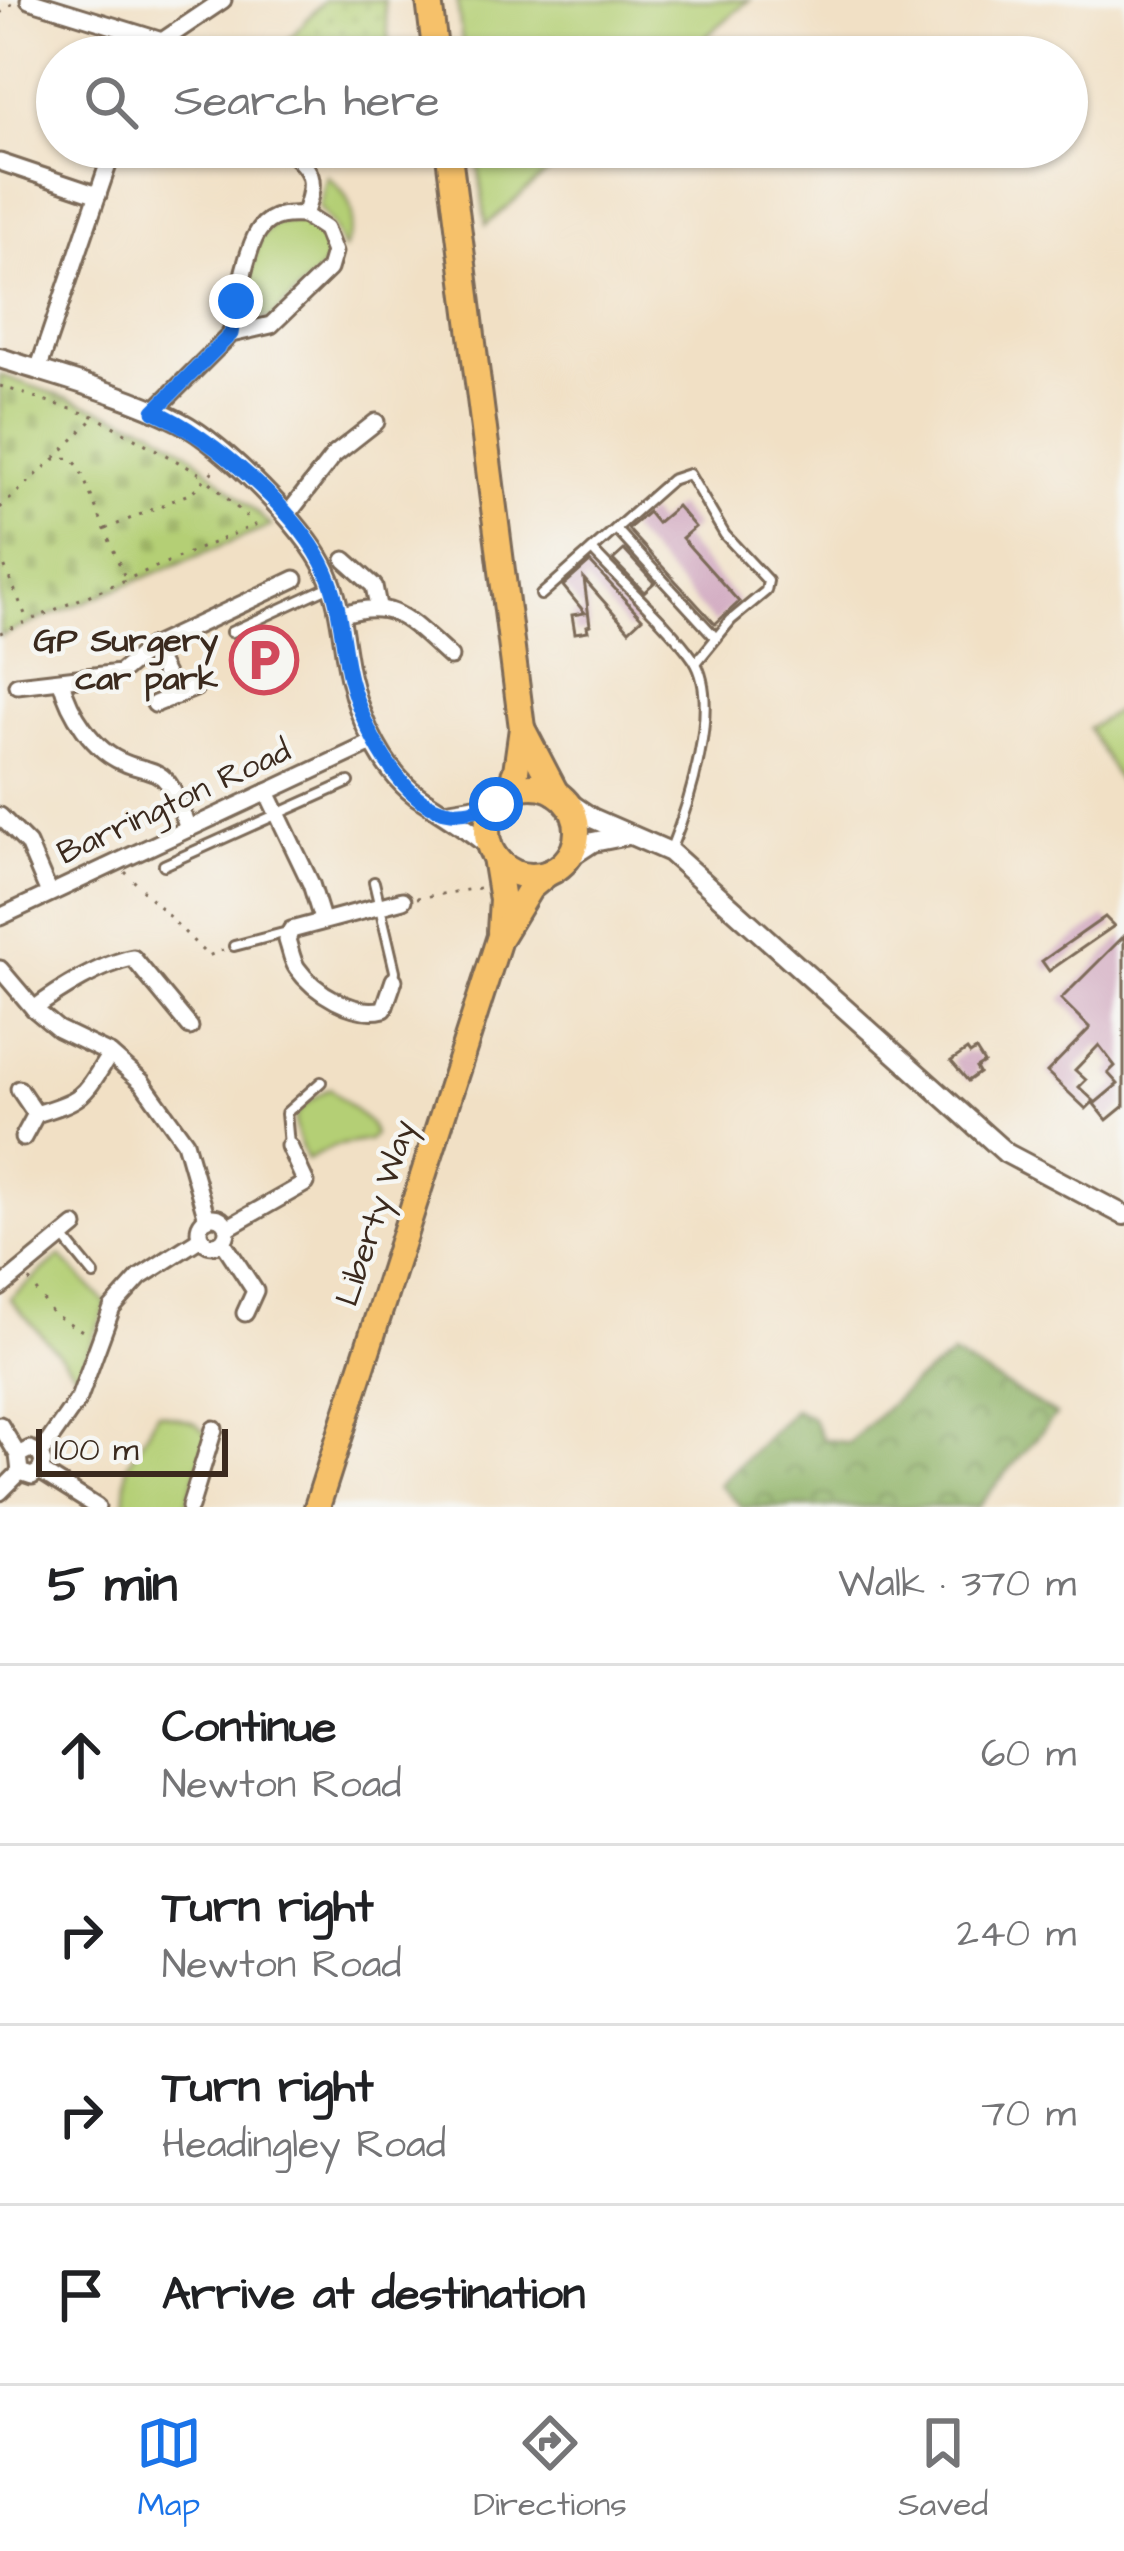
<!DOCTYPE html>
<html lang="en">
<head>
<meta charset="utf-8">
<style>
  :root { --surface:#fff; --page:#f2f2f2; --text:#202124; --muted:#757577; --line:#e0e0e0; --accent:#1a73e8 }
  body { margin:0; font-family:"Architects Daughter",sans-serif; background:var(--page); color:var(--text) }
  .scale { position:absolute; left:36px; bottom:30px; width:192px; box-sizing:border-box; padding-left:12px; border:6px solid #3b2a1e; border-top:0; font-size:33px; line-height:42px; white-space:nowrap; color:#3b2a1e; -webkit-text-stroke:9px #f6f6f2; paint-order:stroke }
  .stop { position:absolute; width:36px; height:36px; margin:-27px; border:9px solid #1a73e8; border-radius:50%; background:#fff }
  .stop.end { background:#1a73e8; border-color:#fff; box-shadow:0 3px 12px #0008 }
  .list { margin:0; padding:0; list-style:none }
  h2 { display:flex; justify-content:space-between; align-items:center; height:156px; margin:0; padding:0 48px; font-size:51px }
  h2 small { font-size:39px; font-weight:400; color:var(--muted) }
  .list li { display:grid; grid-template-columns:78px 1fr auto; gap:36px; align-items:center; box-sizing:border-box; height:180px; padding:0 48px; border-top:3px solid var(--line) }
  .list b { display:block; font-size:45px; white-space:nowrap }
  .list p { margin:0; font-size:39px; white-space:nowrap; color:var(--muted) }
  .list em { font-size:39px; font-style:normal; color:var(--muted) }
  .icon { flex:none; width:66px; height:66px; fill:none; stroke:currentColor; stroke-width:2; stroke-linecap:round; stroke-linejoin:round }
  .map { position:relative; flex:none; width:1124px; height:1507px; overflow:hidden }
  .search { position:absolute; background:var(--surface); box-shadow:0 3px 9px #0004; left:36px; right:36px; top:36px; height:132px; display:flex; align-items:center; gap:30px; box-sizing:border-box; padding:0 42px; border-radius:66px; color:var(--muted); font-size:45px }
  .sheet { height:876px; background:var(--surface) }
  nav { display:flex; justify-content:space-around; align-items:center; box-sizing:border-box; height:168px; border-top:3px solid var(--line); background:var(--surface); font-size:33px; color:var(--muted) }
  nav a { display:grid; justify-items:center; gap:6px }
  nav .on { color:var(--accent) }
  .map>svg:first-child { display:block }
  .grass { fill:#b4cf75; stroke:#787c4a; stroke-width:3 }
  .forest { fill:url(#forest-crowns); stroke:#656e42; stroke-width:3 }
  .cemetery { fill:url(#cemetery-stones); stroke:#787c4a; stroke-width:3 }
  .park { fill:url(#park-dots); stroke:#787c4a; stroke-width:3 }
  .building { fill:#cb9bb7 }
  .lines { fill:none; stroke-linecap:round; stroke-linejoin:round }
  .service-casing { stroke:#7b6a58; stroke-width:14 }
  .minor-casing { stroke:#7b6a58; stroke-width:21 }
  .tertiary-casing { stroke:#7b6a58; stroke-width:24 }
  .trunk-casing { stroke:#7b6a58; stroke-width:30 }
  .path { stroke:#7b6a58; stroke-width:3; stroke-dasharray:3 9; stroke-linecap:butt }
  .service { stroke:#fff; stroke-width:8 }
  .minor { stroke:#fff; stroke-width:15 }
  .tertiary { stroke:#fff; stroke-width:18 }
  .trunk { stroke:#f6c16b; stroke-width:24 }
  .route { stroke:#1a73e8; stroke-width:15 }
  .labels { text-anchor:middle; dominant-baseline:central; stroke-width:9; stroke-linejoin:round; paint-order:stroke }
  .poi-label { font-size:33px; font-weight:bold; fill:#3b2a1e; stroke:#f6f6f2; text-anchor:end }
  .street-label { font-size:33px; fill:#3b2a1e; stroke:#f6f6f2 }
</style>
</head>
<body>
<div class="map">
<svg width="1124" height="1507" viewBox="0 0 1124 1507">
  <defs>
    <pattern id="forest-crowns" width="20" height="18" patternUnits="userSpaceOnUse" patternTransform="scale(3)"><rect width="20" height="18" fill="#8fb266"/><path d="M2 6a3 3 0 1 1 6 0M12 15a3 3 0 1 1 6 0" fill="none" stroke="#769153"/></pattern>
    <pattern id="cemetery-stones" width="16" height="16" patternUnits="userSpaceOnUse" patternTransform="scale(3)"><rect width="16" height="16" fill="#b4cf75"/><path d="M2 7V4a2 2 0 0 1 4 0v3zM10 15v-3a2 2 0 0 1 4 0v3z" fill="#9cb265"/></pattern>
    <pattern id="park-dots" width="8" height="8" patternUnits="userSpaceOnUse" patternTransform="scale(3)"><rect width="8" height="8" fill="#b4cf75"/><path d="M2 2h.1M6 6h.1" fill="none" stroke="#9cb265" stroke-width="1.8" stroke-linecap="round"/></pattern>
  </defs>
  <rect width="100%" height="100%" fill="#f6f6f2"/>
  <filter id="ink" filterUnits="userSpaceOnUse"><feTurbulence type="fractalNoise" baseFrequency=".00833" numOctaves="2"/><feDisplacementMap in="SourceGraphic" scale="24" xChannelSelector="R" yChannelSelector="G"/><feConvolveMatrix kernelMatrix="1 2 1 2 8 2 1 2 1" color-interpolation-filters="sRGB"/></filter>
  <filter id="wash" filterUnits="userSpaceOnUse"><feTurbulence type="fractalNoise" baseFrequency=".004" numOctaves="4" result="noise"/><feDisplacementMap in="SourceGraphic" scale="48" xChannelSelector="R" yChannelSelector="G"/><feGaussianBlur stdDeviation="2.7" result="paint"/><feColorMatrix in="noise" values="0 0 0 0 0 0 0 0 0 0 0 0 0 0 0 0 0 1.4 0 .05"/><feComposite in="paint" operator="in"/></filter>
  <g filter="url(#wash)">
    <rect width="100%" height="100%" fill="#f1e0c5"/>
    <g class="grass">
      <path d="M 457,0 L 749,0 L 682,57 L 464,57 Z"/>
      <path d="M 476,147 L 577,147 L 486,225 Z"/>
      <path d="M 327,176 C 353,197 360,220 343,250 L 333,226 L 319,207 Z"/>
      <path d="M 302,219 L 325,236 L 327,263 L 270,319 L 248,317 L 242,309 L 259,240 L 275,222 Z"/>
      <path d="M 1124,707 L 1124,790 L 1088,728 Z"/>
      <path d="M 330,1088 L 370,1124 L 374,1134 L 369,1140 L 334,1146 L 307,1160 C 288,1115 289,1114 330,1088 Z"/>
      <path d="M 60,1256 L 107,1304 L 78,1376 L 10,1299 Z"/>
      <path d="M 158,1412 L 195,1423 L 208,1435 L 186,1507 L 124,1507 L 127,1466 Z"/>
    </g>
    <path class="forest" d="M 953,1355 L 1056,1415 L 977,1507 L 742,1507 L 719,1485 L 795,1409 L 812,1418 L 823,1439 L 849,1443 L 912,1384 Z"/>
    <path class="cemetery" d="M 0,375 L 153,428 L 192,455 L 271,526 L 0,636 Z"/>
    <path class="park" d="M 324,0 L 384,0 L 391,57 L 300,57 L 285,44 Z"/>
    <g id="blocks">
      <g class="building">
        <path d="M 677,506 L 695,527 L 682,538 L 739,602 L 715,624 L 628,529 L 648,512 L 657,523 Z"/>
        <path d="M 624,550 L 654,583 L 644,592 L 613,560 Z"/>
        <path d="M 590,562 L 642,618 L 629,630 L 584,579 L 590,625 L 587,626 L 588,631 L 575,633 L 572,615 L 585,613 L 563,586 Z"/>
        <path d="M 1105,917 L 1114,926 L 1049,971 L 1042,961 Z"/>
        <path d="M 1124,936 L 1124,1106 L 1107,1120 L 1094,1104 L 1118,1084 L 1108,1073 L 1115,1066 L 1099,1045 L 1075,1070 L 1086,1080 L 1079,1087 L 1094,1101 L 1086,1109 L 1047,1072 L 1090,1028 L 1061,999 Z"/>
        <path d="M 967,1050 L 970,1054 L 976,1050 L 984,1063 L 976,1068 L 979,1073 L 968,1081 L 951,1061 Z"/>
      </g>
    </g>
  </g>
  <g filter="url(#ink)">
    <use href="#blocks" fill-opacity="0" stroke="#7b6a58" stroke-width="3"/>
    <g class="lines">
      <defs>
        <g id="service">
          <path d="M 616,529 L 716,638"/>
          <path d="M 592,550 C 621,582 671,626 694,660 C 722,704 688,807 670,851"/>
          <path d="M 541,595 L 671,480 L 689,474 L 725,535 L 768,581 L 766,591 L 731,620 L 696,663"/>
          <path d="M 231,632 L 328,587"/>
          <path d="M 164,865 L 349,782"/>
          <path d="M 374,882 L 395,971 L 394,980"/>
          <path d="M 234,946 L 291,931"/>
          <path d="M 289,1145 L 286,1113 L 321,1082"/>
          <path d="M 63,1237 L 94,1275"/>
        </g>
        <g id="minor">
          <path d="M 29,0 L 162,41 L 181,57"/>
          <path d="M 145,57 L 146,52 L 223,0"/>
          <path d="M 0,162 L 98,195"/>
          <path d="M 231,334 C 235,311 247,245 260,229 C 271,214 288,214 304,215"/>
          <path d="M 38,370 L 114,147"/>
          <path d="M 154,411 L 231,334 L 271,325 L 329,269 L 334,252 L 325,229 L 304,215 C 317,178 314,172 285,147"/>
          <path d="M 288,514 L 334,455 L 376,422"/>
          <path d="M 345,560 L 374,586 L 378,606"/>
          <path d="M 341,615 C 395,596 411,623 450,657"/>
          <path d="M 151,647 L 176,696"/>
          <path d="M 61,681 C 69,712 93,751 125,763 C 140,770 157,768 168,783 C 177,795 182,814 188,828"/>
          <path d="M 17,685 L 120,673 L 151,647 L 295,579"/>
          <path d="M 155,704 L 195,688"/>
          <path d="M 267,792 L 311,884 L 322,919"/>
          <path d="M 0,816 L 28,844 L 49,893"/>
          <path d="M 0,917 L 374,742"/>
          <path d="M 0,969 L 34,1009 L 58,1029 L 110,1054 L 142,1082 L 185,1142 L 207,1219"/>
          <path d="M 394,980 L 384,1009 C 354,1017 314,992 297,968 C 292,961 290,948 287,940 L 291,930 L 403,900"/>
          <path d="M 34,1009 C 59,990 103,963 133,958 L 190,1027"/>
          <path d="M 19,1089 L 36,1114 C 85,1099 83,1097 110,1054"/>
          <path d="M 23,1138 L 36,1114"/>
          <circle cx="213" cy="1231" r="14"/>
          <path d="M 227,1228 L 306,1183 L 289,1146"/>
          <path d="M 223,1242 L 255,1291 L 245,1313"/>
          <path d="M 0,1288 L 75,1226"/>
          <path d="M 0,1425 L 18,1455 L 20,1472 L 32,1476 L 40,1471 L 43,1462 L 40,1454 L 30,1449 L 18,1455"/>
          <path d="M 40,1454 L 79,1398 L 112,1308 L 140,1277 L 201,1238"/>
          <path d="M 40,1471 L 97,1507"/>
          <path d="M 0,1492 L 20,1472"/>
          <path d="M 190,1507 L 214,1429"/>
        </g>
        <g id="tertiary">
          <path d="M 0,358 C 59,377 125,394 180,422 C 223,444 306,527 326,571 C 342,605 342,641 350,677 C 360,721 384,775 423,800 C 446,815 469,828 490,847"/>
          <path d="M 565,800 L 592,818 L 670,852 L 1006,1153 L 1124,1215"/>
          <path d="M 447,812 L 496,804"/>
          <path d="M 570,857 L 593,842 L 628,835"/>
        </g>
        <g id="trunk">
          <path d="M 429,0 L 436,57"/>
          <path d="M 448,147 L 522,728 L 516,771 L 505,796"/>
          <path d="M 522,728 L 556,793"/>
          <circle cx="532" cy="831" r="45"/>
          <path d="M 495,857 L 502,900 L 500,931"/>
          <path d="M 317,1507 L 499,939 L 530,888 L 548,873"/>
        </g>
      </defs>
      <use href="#service" class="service-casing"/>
      <use href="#minor" class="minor-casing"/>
      <use href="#tertiary" class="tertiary-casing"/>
      <use href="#trunk" class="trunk-casing"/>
      <g class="path">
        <path d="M 0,13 L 16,1"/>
        <path d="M 0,386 L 96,417 L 206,477"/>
        <path d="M 55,458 L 94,418"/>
        <path d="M 0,508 L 54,459 L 71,458 L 79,467 L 126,580"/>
        <path d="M 106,529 L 191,493 L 216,468"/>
        <path d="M 0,556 L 27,619"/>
        <path d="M 0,633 L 255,525 L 207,479"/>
        <path d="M 125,872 L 208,956 L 223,950"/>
        <path d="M 417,898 L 479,888"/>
        <path d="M 29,1280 L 53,1314 L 86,1333"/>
      </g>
      <use href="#service" class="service"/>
      <use href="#minor" class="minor"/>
      <use href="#tertiary" class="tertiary"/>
      <use href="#trunk" class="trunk"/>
    </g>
  </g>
  <g class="lines" filter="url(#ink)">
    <path class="route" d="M 236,301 L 231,334 L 154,411 C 212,436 300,513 326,571 C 342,606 341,643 350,679 C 361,722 400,807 451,812 C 466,813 482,809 496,804"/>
  </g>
  <defs>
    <symbol id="parking-ring" viewBox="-11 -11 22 22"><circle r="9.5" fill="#f6f6f2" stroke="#d1495b" stroke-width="1.5"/><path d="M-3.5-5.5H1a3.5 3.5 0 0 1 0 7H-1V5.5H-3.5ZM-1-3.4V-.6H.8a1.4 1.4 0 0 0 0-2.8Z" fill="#d1495b"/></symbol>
  </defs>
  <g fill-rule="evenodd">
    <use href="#parking-ring" x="226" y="622" width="76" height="76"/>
  </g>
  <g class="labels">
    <g class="poi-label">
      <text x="218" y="641">GP Surgery<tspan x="218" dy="38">car park</tspan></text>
    </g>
    <g class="street-label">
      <text transform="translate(174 802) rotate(-25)">Barrington Road</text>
      <text transform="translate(376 1213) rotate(-72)">Liberty Way</text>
    </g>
  </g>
</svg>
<div class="scale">100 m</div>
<div class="stop" style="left:496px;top:804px"></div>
<div class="stop end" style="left:236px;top:301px"></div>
<div class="search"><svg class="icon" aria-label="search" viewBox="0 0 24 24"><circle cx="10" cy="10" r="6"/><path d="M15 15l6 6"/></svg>Search here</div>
</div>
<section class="sheet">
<h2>5 min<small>Walk · 370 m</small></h2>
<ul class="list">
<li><svg class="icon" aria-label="ahead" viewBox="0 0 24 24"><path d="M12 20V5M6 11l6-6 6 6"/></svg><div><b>Continue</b><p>Newton Road</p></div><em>60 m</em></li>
<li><svg class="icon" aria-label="right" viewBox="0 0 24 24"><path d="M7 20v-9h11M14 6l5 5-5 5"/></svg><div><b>Turn right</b><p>Newton Road</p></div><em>240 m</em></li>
<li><svg class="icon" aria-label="right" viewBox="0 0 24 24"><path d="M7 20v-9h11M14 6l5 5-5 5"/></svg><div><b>Turn right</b><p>Headingley Road</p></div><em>70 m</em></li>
<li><svg class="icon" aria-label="arrive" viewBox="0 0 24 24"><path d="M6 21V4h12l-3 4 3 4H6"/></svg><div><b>Arrive at destination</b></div></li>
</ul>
</section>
<nav>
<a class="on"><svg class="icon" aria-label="map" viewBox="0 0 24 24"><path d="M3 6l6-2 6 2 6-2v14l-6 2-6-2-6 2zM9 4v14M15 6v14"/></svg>Map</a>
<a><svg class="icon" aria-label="directions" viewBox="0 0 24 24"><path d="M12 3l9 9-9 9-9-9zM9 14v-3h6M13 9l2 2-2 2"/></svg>Directions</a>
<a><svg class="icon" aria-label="saved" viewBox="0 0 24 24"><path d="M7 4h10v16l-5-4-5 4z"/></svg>Saved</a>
</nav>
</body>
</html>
